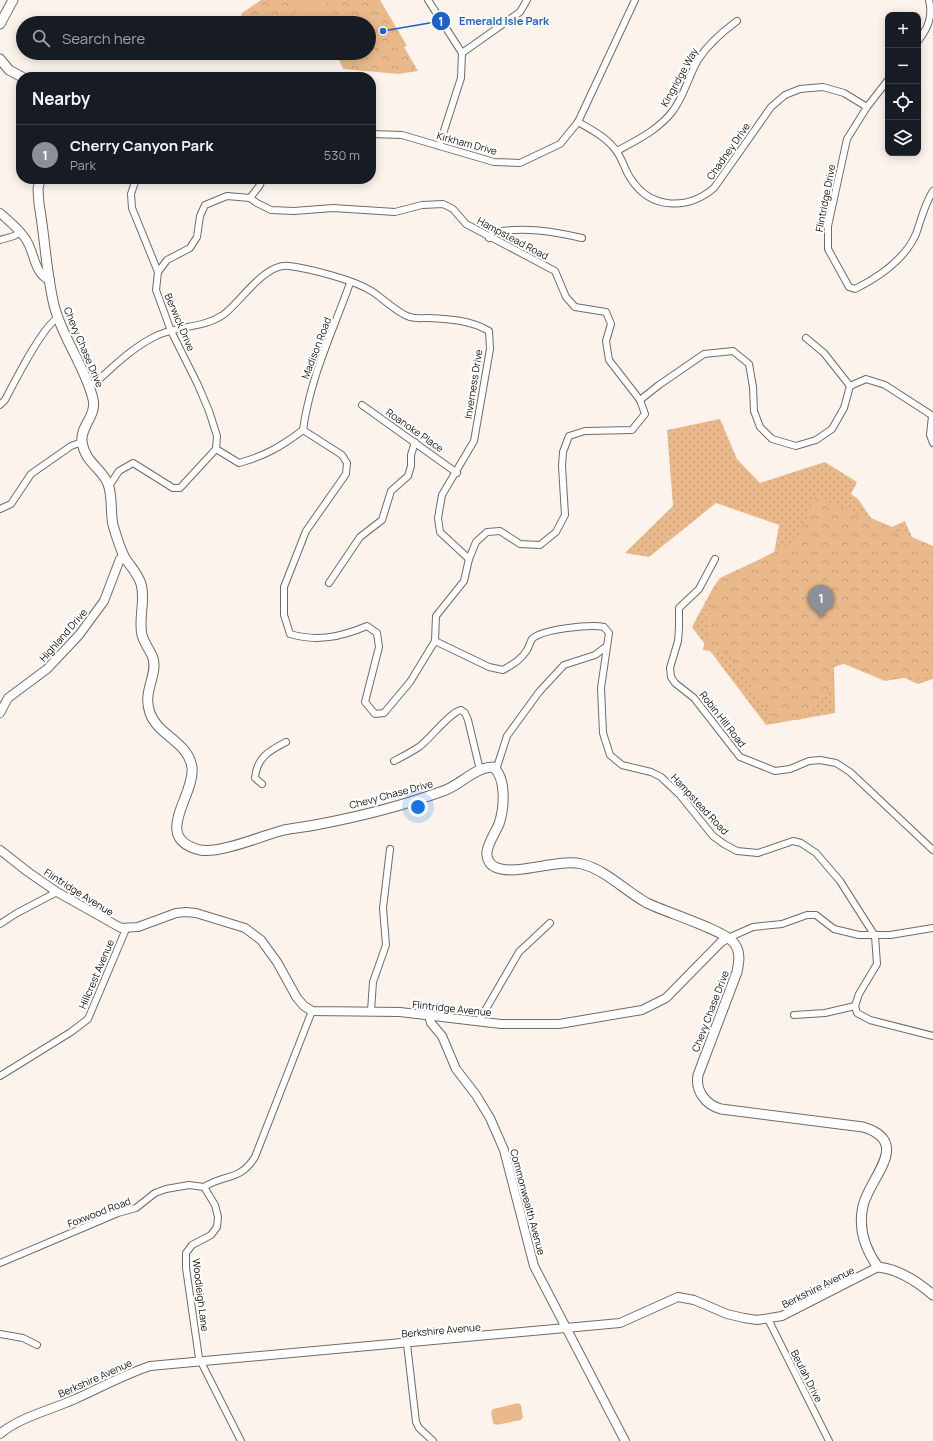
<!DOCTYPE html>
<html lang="en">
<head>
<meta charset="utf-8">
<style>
  :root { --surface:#171b24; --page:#20242c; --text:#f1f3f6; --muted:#9ea1a6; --line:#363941; --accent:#8c9099 }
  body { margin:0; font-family:Manrope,sans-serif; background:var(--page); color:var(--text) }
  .controls { position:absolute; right:12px; top:12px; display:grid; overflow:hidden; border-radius:8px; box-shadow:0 2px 10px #0003 }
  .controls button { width:36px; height:36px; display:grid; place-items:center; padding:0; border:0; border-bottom:1px solid var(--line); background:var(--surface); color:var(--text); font:20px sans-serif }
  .you { position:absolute; left:418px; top:807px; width:14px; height:14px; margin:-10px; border:3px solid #fff; border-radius:50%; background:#1a73e8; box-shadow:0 0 0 6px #1a73e833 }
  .badge { display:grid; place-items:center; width:26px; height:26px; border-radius:50%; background:var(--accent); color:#fff; font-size:13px; font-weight:700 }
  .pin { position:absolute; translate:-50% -33px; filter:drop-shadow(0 1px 2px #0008) }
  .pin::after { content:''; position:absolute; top:21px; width:14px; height:12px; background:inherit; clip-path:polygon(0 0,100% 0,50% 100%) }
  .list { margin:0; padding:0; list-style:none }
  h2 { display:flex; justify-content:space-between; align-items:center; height:52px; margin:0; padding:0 16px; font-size:17px }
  h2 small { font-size:13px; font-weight:400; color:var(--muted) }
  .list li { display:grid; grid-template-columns:26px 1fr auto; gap:12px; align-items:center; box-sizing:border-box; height:60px; padding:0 16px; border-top:1px solid var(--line) }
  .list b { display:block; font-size:15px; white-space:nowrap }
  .list p { margin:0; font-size:13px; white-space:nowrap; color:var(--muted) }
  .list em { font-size:13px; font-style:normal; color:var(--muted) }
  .icon { flex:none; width:22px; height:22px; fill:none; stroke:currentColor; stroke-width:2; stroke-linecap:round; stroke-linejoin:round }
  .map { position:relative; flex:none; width:933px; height:1441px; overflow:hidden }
  .search { position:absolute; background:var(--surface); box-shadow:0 2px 10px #0003; left:16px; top:16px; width:360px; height:44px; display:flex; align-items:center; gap:10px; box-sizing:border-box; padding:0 14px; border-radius:22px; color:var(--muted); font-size:15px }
  .panel { position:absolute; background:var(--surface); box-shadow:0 2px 10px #0003; left:16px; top:72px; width:360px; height:112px; border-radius:16px }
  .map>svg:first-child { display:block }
  .grass { fill:url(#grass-dots) }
  .park { fill:url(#park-crowns) }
  .garden { fill:#e9b98b }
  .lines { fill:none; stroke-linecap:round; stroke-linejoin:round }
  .minor-casing { stroke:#726b64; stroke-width:8 }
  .tertiary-casing { stroke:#726b64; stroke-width:10 }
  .secondary-casing { stroke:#726b64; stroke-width:11 }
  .minor { stroke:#fff; stroke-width:6 }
  .tertiary { stroke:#fff; stroke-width:8 }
  .secondary { stroke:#fff; stroke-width:9 }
  .labels { text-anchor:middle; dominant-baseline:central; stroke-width:4; stroke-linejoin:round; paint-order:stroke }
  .street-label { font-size:10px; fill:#12100d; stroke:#fff }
  .leader { fill:none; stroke:#1d61cd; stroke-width:1.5 }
  .callout-dot { fill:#1d61cd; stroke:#fff; stroke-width:1.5 }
  .mark-label { font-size:12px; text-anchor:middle; font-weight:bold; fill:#fff }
  .callout-label { font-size:11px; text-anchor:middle; font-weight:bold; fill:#1d61cd; stroke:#fff; stroke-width:4; stroke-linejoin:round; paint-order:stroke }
</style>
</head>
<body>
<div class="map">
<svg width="933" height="1441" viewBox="0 0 933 1441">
  <defs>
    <pattern id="grass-dots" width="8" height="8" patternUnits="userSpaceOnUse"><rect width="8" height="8" fill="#e9b98b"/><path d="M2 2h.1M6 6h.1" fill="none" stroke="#c79e77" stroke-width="1.8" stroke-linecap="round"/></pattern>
    <pattern id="park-crowns" width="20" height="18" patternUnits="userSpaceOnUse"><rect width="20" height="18" fill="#e9b98b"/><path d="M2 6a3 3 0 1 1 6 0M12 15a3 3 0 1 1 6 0" fill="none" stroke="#c79e77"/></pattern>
  </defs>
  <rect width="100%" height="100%" fill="#fcf4ec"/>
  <path class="grass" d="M 720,419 L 737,459 L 760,483 L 825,462 L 857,482 L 851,494 L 858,499 L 871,518 L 892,527 L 905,521 L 928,574 L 933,573 L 933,679 L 918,684 L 862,658 L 834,667 L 835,713 L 766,725 L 692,627 L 714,586 L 771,571 L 779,525 L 716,503 L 649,557 L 625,553 L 673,506 L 667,430 Z"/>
  <g class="park">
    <path d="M 261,0 L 380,0 L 407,46 L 404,47 L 418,71 L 399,74 L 343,69 L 338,57 L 315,55 L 286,58 L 265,53 L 369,53 L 369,23 L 238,23 L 242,13 Z"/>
    <path d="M 816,496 L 933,546 L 933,673 L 885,681 L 832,659 L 834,689 L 800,720 L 775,720 L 729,654 L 703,650 L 715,585 L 720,578 L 796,542 Z"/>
  </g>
  <g class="garden">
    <path d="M 310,0 L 325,0 L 335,23 L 301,23 L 294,7 Z"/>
    <path d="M 518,1403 L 521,1405 L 523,1417 L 521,1420 L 496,1425 L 493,1423 L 491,1412 L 493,1409 Z"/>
  </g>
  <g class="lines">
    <defs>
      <g id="minor">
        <path d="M 428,0 L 462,53 L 461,78 L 439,146"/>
        <path d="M 918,41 C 928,28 933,17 929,0"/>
        <path d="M 462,53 L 520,12 L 527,0"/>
        <path d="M 888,80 L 867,107 L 847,139 L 828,226 L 828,249 L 849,287 L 855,289 C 879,277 905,259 916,234 C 921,220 925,203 933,191"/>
        <path d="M 578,122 C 592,130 608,138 617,152 C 623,160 625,171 631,179 C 651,210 688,210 714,188 L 771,107 L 785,95 L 800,89 L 823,87 L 844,93 L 867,107"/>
        <path d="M 371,134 L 402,135 L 494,162 L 520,163 L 560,144 L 578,122 L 635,0"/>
        <path d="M 617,151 C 637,140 658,130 672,112 C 684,97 688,77 698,60 C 708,44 722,32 737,21"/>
        <path d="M 136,179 L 131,194 L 132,208 L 158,272 L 156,290 L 171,331 L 198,385 L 209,411 L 217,436 L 216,449"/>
        <path d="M 250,198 L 260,185 L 262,179"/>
        <path d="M 489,238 L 493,232 C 525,227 552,231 582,238"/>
        <path d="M 0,240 L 14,236 L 20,232"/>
        <path d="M 158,272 L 167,260 L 190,248 L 197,237 L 200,216 L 205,205 L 227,196 L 250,198 L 257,203 L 271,210 L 294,211 L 333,208 L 395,212 L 422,205 L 443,204 L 453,209 L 466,224 L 555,271 L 566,297 L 575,307 L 606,312 L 611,324 L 606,341 L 609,360 L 640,400 L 645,414 L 632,430 L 585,431 L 569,436 L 563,452 L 562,466 L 565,515 L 556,532 L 540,545 L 520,544 L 500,531 L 487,532 L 476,542 L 469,559 L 464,581 L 436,616 L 435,641 L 410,682 L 384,713 L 375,714 L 365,702 L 379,647 L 377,633 L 367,626 C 341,637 317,642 290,634 L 284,615 L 284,587 L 306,531 L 346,474 L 347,463 L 342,455 L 303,430 C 310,378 333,331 350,283"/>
        <path d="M 806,338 L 824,353 L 850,386"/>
        <path d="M 89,385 L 95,383 C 113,367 132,348 154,337 C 176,325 202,329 223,315 C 241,302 264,263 289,266 C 311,269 355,280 373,292 C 382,298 400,315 410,317 C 416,319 422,318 428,318 C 450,319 470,320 489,331 L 490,349 L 474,441 L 442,495 L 438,518 L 440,532 L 469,559"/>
        <path d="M 850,386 L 866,379 L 885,385 L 933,416"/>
        <path d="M 640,400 L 659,385 L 704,354 L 733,351 L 749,364 L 753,387 L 754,411 L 760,427 L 772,439 L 796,446 L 816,440 L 832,429 L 844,408 L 850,386"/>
        <path d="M 0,405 L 5,400 C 14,383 43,325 58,318"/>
        <path d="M 362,405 L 457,473"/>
        <path d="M 932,416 L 930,435 L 933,443"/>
        <path d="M 109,486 L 119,471 L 133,463 L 173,488 L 180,488 L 216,449 L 239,463 C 265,456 282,446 303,430"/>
        <path d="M 0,509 L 11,504 L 31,474 L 71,446 L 82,442"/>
        <path d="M 715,559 L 699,589 L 679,608 L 679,628 L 678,641 L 670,668 L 671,677 L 675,683 L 694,698 L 740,757 L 775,771 L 790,769 L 809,761 L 820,760 L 836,763 L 850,772 L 933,850"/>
        <path d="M 329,583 L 360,537 L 382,520 L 391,491 L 408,476 L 411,466 L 411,455 L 415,442"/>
        <path d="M 435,641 L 489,667 L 503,670 C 513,664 521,660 527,650 C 529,647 530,642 532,639 C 542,629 591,624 604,627 L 609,633 L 601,688 L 603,733 L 610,755 L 622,765 L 651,772 L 661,777 L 680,795 L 713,836 L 724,844 L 737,851 L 758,853 L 793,841 L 801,843 L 816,853 L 840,881 L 875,936 L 877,964 L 859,994 L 855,1006 L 857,1013 L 870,1020 L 933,1036"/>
        <path d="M 394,761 C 402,757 411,752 419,747 C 430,739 450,712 461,710 L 465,713 L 468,720 L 480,770"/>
        <path d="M 496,770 L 507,736 L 539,692 L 564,665 L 595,655 L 607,646"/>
        <path d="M 262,784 L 255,778 C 257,757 269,751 286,742"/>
        <path d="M 0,924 L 17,913 L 57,892"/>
        <path d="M 728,938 L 753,927 L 782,924 L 807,915 L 816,915 L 834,929 L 859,935 L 890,935 L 933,928"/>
        <path d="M 371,1011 L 373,982 L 386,945 L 383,908 L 390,849"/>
        <path d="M 794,1015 L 825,1013 L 855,1006"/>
        <path d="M 479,1021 L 519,952 L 550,923"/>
        <path d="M 0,1076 L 71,1032 L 88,1019 L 126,929"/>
        <path d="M 0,1263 L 118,1213 L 136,1208 L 155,1193 L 166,1189 L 189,1185 L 204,1187"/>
        <path d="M 768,1319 L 829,1441"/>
        <path d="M 0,1334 L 23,1338 L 37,1345"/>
        <path d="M 407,1344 L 416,1422 L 419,1428 L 433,1441"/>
        <path d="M 241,1441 L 199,1358 L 186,1268 L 186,1253 L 192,1245 L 211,1235 L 217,1227 L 218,1217 L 215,1205 L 204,1187 C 226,1173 239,1182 255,1157 L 312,1011"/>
      </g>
      <g id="tertiary">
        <path d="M 0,213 C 9,221 18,228 25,238 C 35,251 33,274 50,280"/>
        <path d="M 0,713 L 8,698 L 47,669 L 79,635 L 104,601 L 120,559 L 124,556"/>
        <path d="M 0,850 L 28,872 L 57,892 L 121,928 L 138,927 L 176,913 L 186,912 L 196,913 L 245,928 L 261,940 L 277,962 L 297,998 L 304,1006 L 312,1011 L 400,1012 L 501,1024 L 559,1024 L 642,1010 L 666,998 L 721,942 L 728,938"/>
        <path d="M 429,1015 L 431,1023 L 442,1036 L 456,1069 L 476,1095 L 490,1118 L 504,1150 L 534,1266 L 625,1441"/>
        <path d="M 0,1434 C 18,1418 50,1410 73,1400 C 98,1389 123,1375 150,1366 L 620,1323 L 678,1297 L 694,1300 L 727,1314 L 744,1318 L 757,1320 L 782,1316 L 878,1267"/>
      </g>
      <g id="secondary">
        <path d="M 0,24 L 13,0"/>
        <path d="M 0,59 L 9,70 L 22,77"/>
        <path d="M 40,179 L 38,189 L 39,204 C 45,237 46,272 54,305 C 62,338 85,366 93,399 C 97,416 80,426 82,442 C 85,463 102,468 108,484 C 113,497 110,512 113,525 C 116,535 120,549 125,558 C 131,567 138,574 141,584 C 146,601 138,618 142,635 C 144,643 150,650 153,658 C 158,676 142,691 150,713 C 158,736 189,742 192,768 C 195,796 151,838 200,850 C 220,854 264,835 284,830 C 294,828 305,827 315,825 C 358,817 402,806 443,791 C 459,786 475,767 493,767 C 507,778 504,809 499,824 C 495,833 488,843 487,852 C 486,858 490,865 495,867 C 517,877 556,858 582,864 C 606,870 625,891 647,903 C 665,912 724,930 734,943 C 741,952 739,962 737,972 L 698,1075 C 695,1091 706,1105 721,1109 L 863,1127 C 913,1142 869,1178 863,1206 C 858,1228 865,1249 878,1267 C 898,1269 918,1282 933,1295"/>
      </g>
    </defs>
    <use href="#minor" class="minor-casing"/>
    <use href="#tertiary" class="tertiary-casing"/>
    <use href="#secondary" class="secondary-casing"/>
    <use href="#minor" class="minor"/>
    <use href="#tertiary" class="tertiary"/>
    <use href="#secondary" class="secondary"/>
  </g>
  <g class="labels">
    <g class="street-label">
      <text transform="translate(679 77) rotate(-61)">Kingridge Way</text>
      <text transform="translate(467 143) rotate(15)">Kirkham Drive</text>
      <text transform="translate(728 151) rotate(-55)">Chadney Drive</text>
      <text transform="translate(825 198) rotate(-79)">Flintridge Drive</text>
      <text transform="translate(513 238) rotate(28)">Hampstead Road</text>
      <text transform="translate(180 322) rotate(67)">Berwick Drive</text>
      <text transform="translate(84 347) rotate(67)">Chevy Chase Drive</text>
      <text transform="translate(316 348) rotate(-69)">Madison Road</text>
      <text transform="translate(473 384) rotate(-81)">Inverness Drive</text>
      <text transform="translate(415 430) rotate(35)">Roanoke Place</text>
      <text transform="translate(63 635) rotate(-49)">Highland Drive</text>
      <text transform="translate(723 719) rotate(52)">Robin Hill Road</text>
      <text transform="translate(391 794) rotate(-15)">Chevy Chase Drive</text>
      <text transform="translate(700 804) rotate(47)">Hampstead Road</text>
      <text transform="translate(79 892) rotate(32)">Flintridge Avenue</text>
      <text transform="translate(96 974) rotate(-67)">Hillcrest Avenue</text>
      <text transform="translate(452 1008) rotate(6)">Flintridge Avenue</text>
      <text transform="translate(710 1011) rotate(-69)">Chevy Chase Drive</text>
      <text transform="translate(528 1202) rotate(75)">Commonwealth Avenue</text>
      <text transform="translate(99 1212) rotate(-21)">Foxwood Road</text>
      <text transform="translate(818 1287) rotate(-27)">Berkshire Avenue</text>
      <text transform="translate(201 1295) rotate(83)">Woodleigh Lane</text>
      <text transform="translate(441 1330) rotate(-5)">Berkshire Avenue</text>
      <text transform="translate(807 1376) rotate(63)">Beulah Drive</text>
      <text transform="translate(95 1378) rotate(-24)">Berkshire Avenue</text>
    </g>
  </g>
  <path class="leader" d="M383 31L441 21"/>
  <g class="callout-dot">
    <circle cx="383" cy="31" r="4"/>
    <circle cx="441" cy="21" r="10"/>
  </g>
  <g class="mark-label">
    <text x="441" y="26">1</text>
  </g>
  <g class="callout-label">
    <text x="504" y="25">Emerald Isle Park</text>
  </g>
</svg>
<div class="controls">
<button>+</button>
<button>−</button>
<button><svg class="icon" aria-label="locate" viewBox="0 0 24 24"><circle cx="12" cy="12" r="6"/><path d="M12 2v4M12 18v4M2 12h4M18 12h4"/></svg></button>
<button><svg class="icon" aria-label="layers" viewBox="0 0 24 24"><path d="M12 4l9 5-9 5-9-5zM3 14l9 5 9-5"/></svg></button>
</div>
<div class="you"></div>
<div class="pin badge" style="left:821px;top:618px">1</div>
<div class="search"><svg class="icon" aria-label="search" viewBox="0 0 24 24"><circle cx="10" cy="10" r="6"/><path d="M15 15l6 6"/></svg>Search here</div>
<section class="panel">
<h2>Nearby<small></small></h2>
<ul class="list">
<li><span class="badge">1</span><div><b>Cherry Canyon Park</b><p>Park</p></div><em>530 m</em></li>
</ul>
</section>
</div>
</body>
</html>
